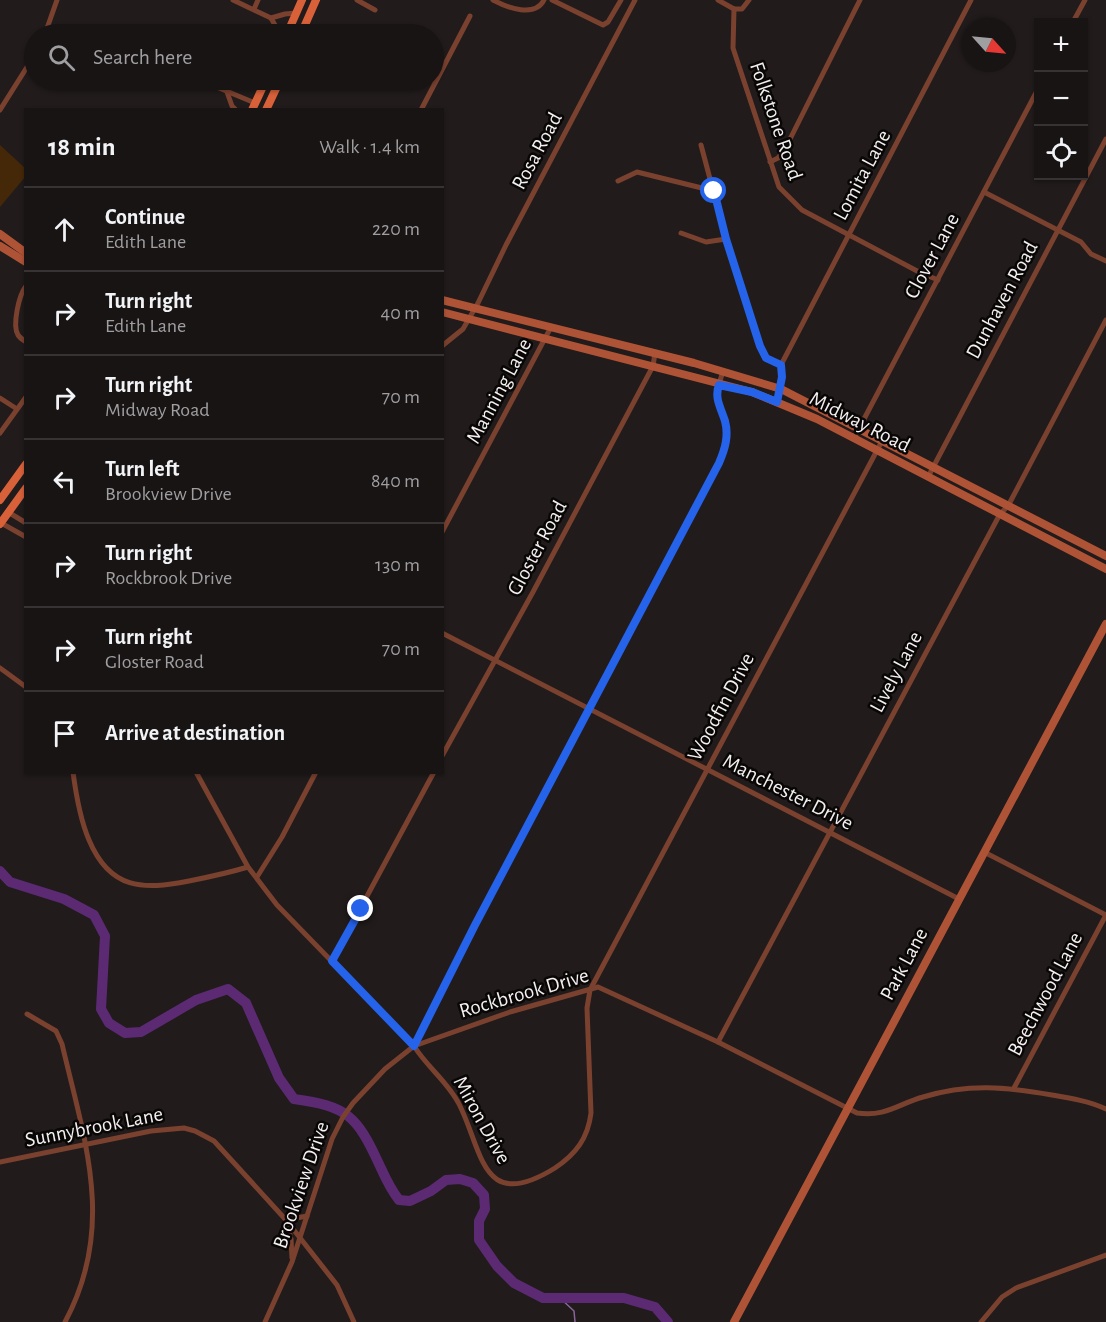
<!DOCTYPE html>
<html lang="en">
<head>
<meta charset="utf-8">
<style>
  :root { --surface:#191414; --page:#262122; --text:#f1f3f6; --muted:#9f9ea0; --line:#373334 }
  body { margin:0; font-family:"Alegreya Sans",sans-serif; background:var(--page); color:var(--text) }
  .controls { position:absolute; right:18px; top:18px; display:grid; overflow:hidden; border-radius:0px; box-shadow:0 2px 4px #0004 }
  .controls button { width:54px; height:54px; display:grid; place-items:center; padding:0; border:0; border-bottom:2px solid var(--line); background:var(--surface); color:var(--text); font:30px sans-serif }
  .compass { position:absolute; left:962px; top:18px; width:54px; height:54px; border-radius:50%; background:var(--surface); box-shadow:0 2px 4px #0004; rotate:117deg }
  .stop { position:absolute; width:18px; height:18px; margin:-14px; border:4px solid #2563eb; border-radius:50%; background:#fff }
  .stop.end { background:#2563eb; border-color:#fff; box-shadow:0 2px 6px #0008 }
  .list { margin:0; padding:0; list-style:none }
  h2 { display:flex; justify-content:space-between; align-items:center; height:78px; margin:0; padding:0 24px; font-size:26px }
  h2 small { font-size:20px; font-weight:400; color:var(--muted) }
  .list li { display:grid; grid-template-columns:39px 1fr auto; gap:18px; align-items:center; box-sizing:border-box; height:84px; padding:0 24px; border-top:2px solid var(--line) }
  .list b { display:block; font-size:22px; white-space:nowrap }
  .list p { margin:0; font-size:20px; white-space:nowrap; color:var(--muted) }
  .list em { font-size:20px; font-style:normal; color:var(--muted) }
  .icon { flex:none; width:33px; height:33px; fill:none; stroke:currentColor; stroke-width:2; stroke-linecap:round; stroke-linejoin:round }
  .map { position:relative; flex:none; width:1106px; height:1322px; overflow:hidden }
  .search { position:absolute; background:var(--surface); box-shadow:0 2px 4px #0004; left:24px; top:24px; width:420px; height:66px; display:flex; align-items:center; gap:15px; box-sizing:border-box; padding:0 21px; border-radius:33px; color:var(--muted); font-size:22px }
  .panel { position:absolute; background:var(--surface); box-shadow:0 2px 4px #0004; left:24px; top:108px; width:420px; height:666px; border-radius:0px }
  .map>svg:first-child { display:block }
  .green { fill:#442807 }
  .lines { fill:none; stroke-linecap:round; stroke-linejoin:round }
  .stream { stroke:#8a6598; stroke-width:1.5 }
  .river { stroke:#5c2a73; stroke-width:10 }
  .street { stroke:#7a412f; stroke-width:5 }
  .secondary { stroke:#af5336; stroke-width:8 }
  .primary { stroke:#d8613a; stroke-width:8 }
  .route { stroke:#2563eb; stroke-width:8 }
  .labels { text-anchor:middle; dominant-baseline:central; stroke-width:5; stroke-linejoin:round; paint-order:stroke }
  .street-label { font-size:21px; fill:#f4eff0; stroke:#090606 }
</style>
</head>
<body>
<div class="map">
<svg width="1106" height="1322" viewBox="0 0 1106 1322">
  <rect width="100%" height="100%" fill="#211b1b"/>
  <path class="green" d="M 0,145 L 26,169 L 25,177 L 0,207 Z"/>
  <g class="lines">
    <path class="stream" d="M 560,1298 L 574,1311 L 575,1322"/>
    <path class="river" d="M 0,871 L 10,882 L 64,899 L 94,915 L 105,936 L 101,1009 L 109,1023 L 125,1033 L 141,1032 L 196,1000 L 228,989 L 246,1003 L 279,1078 L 294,1099 C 347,1106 357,1116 379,1164 C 385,1177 390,1189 399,1200 L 410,1201 L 431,1191 L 446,1180 L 460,1179 L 473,1183 L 484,1195 L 485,1209 L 479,1221 L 479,1240 L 497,1266 L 514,1283 L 543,1298 L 624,1298 L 655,1307 L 668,1322"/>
    <g class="street">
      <path d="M 233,0 L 271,18 L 280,34"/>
      <path d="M 357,0 L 375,10"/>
      <path d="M 493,0 C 508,8 535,18 544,0"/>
      <path d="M 552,0 L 603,25 L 608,22 L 621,0"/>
      <path d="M 718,0 L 734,9"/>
      <path d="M 254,9 L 258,0"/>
      <path d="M 734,9 L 733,48 L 779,187 L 802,210 L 919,272 L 938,280"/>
      <path d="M 734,9 L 742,9 L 749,0"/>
      <path d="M 271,18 L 285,14 L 296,13"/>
      <path d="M 1073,22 L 1085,0"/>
      <path d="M 45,34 L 57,0"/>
      <path d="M 200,80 L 255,103"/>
      <path d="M 227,92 L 232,106 L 236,110"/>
      <path d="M 0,110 L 34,56"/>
      <path d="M 421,110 L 470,16"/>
      <path d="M 701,145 L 726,239 L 760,346 L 766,358 L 781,365"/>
      <path d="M 770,162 L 778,158 L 784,151 L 860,0"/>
      <path d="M 618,181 L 637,172 L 714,191"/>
      <path d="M 984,192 L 1081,242 L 1091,254 L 1106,261"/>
      <path d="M 681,233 L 706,242 L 726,239"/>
      <path d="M 26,286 C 19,295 12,325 18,335 C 20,338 23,340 26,342"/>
      <path d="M 442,346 L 463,329 L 478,303 L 506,245 L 635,0"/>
      <path d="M 781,365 L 971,0"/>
      <path d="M 0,398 L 17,409"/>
      <path d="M 777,402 L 782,377 L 781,365"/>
      <path d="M 0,433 L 26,397"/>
      <path d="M 854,438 L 1038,89"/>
      <path d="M 928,477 L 1106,139"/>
      <path d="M 8,512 L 26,523"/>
      <path d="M 1,523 L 26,537"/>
      <path d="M 442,532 L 550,329"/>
      <path d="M 442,633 L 959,899"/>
      <path d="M 0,668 L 26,687"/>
      <path d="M 442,756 L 533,592 L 653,366 L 655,353"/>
      <path d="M 73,772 C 76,795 80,819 89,840 C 110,890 143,890 189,881 C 209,877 228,873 248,867"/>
      <path d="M 196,772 L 248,867 L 277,905 L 414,1046 C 427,1067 448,1082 459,1104 C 483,1151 481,1214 555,1168 C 576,1154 588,1138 591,1113 L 587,1008 L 590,990 L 882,441"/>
      <path d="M 984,852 L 1106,915"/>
      <path d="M 257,877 L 282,837 L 316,772"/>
      <path d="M 332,961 L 434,772"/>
      <path d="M 27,1014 L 56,1031 L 62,1044 C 85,1142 116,1227 65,1322"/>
      <path d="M 718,1042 L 1000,514 L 1008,506 L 1106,320"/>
      <path d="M 414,1046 L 510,1012 L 598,987 L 718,1042 L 857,1113 C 886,1117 898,1104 923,1097 C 969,1083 1006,1087 1052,1095 C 1070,1098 1089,1101 1106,1109"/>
      <path d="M 1014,1088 L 1106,915"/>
      <path d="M 0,1162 L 151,1131 L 184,1128 L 195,1131 L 214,1141 L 286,1220 L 337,1285 L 354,1322"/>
      <path d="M 292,1258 L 291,1239 L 286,1220 L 307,1216"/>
      <path d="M 265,1322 L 292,1262 L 332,1139 L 343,1117 L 353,1103 L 385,1069 L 414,1046 L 475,925 L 719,463 L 726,443 L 725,422 L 717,400 L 717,391 L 723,371"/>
      <path d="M 981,1322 L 1002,1297 L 1016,1288 L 1106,1255"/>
    </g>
    <g class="secondary">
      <path d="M 0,234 L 26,253"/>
      <path d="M 0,246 L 26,262"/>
      <path d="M 442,300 L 694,363 L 781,389 L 1106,556"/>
      <path d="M 442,312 L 752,392 L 817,419 L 1106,569"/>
      <path d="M 734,1322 L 1106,624"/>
    </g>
    <g class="primary">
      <path d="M 287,34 L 302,0"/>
      <path d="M 301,34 L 316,0"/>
      <path d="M 252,110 L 266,80"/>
      <path d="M 266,110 L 280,80"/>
      <path d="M 0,500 L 26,464"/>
      <path d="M 0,524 L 26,488"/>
    </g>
  </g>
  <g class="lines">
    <path class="route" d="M 361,909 L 332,961 L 414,1046 L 475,925 L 719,463 C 725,449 729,436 725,421 C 721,408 714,398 719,385 L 752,392 L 777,402 L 782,377 L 781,365 L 766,358 L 760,346 L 726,239 L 714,191"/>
  </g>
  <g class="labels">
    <g class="street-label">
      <text transform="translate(776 121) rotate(71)">Folkstone Road</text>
      <text transform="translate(537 151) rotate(-62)">Rosa Road</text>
      <text transform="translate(862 175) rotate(-62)">Lomita Lane</text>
      <text transform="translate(932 256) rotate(-62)">Clover Lane</text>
      <text transform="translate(1002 300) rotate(-62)">Dunhaven Road</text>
      <text transform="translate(499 391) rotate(-62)">Manning Lane</text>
      <text transform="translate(860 422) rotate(27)">Midway Road</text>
      <text transform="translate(537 548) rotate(-62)">Gloster Road</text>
      <text transform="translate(896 672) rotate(-62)">Lively Lane</text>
      <text transform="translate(721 707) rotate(-62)">Woodfin Drive</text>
      <text transform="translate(788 792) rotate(27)">Manchester Drive</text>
      <text transform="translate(904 964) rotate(-62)">Park Lane</text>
      <text transform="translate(524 993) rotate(-16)">Rockbrook Drive</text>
      <text transform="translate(1045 994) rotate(-62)">Beechwood Lane</text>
      <text transform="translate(482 1120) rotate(61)">Miron Drive</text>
      <text transform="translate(94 1127) rotate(-11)">Sunnybrook Lane</text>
      <text transform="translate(301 1185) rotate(-71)">Brookview Drive</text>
    </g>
  </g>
</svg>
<div class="controls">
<button>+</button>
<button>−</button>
<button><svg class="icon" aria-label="locate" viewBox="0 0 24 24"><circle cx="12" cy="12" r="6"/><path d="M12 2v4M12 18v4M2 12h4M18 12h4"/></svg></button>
</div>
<svg class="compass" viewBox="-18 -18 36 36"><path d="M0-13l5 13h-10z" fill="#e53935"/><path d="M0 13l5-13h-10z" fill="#9f9ea0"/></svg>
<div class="stop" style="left:714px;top:191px"></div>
<div class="stop end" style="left:361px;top:909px"></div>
<div class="search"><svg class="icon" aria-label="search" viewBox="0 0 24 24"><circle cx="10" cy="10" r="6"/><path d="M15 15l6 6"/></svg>Search here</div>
<section class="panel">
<h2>18 min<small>Walk · 1.4 km</small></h2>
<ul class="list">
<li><svg class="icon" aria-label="ahead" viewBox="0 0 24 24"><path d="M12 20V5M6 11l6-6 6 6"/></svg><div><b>Continue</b><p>Edith Lane</p></div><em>220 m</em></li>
<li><svg class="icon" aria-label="right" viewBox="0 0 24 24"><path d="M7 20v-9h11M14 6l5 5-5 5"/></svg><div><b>Turn right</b><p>Edith Lane</p></div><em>40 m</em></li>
<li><svg class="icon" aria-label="right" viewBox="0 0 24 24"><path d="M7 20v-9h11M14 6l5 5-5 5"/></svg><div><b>Turn right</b><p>Midway Road</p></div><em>70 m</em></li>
<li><svg class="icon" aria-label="left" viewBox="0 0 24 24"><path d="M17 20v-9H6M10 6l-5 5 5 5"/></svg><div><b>Turn left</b><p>Brookview Drive</p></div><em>840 m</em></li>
<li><svg class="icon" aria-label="right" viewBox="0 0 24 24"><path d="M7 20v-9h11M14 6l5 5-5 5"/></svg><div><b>Turn right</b><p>Rockbrook Drive</p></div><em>130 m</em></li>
<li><svg class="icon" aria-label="right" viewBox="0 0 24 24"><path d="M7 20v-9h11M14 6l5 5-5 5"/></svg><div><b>Turn right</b><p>Gloster Road</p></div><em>70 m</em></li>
<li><svg class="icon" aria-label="arrive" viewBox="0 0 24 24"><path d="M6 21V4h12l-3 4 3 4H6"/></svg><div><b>Arrive at destination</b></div></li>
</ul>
</section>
</div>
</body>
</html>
